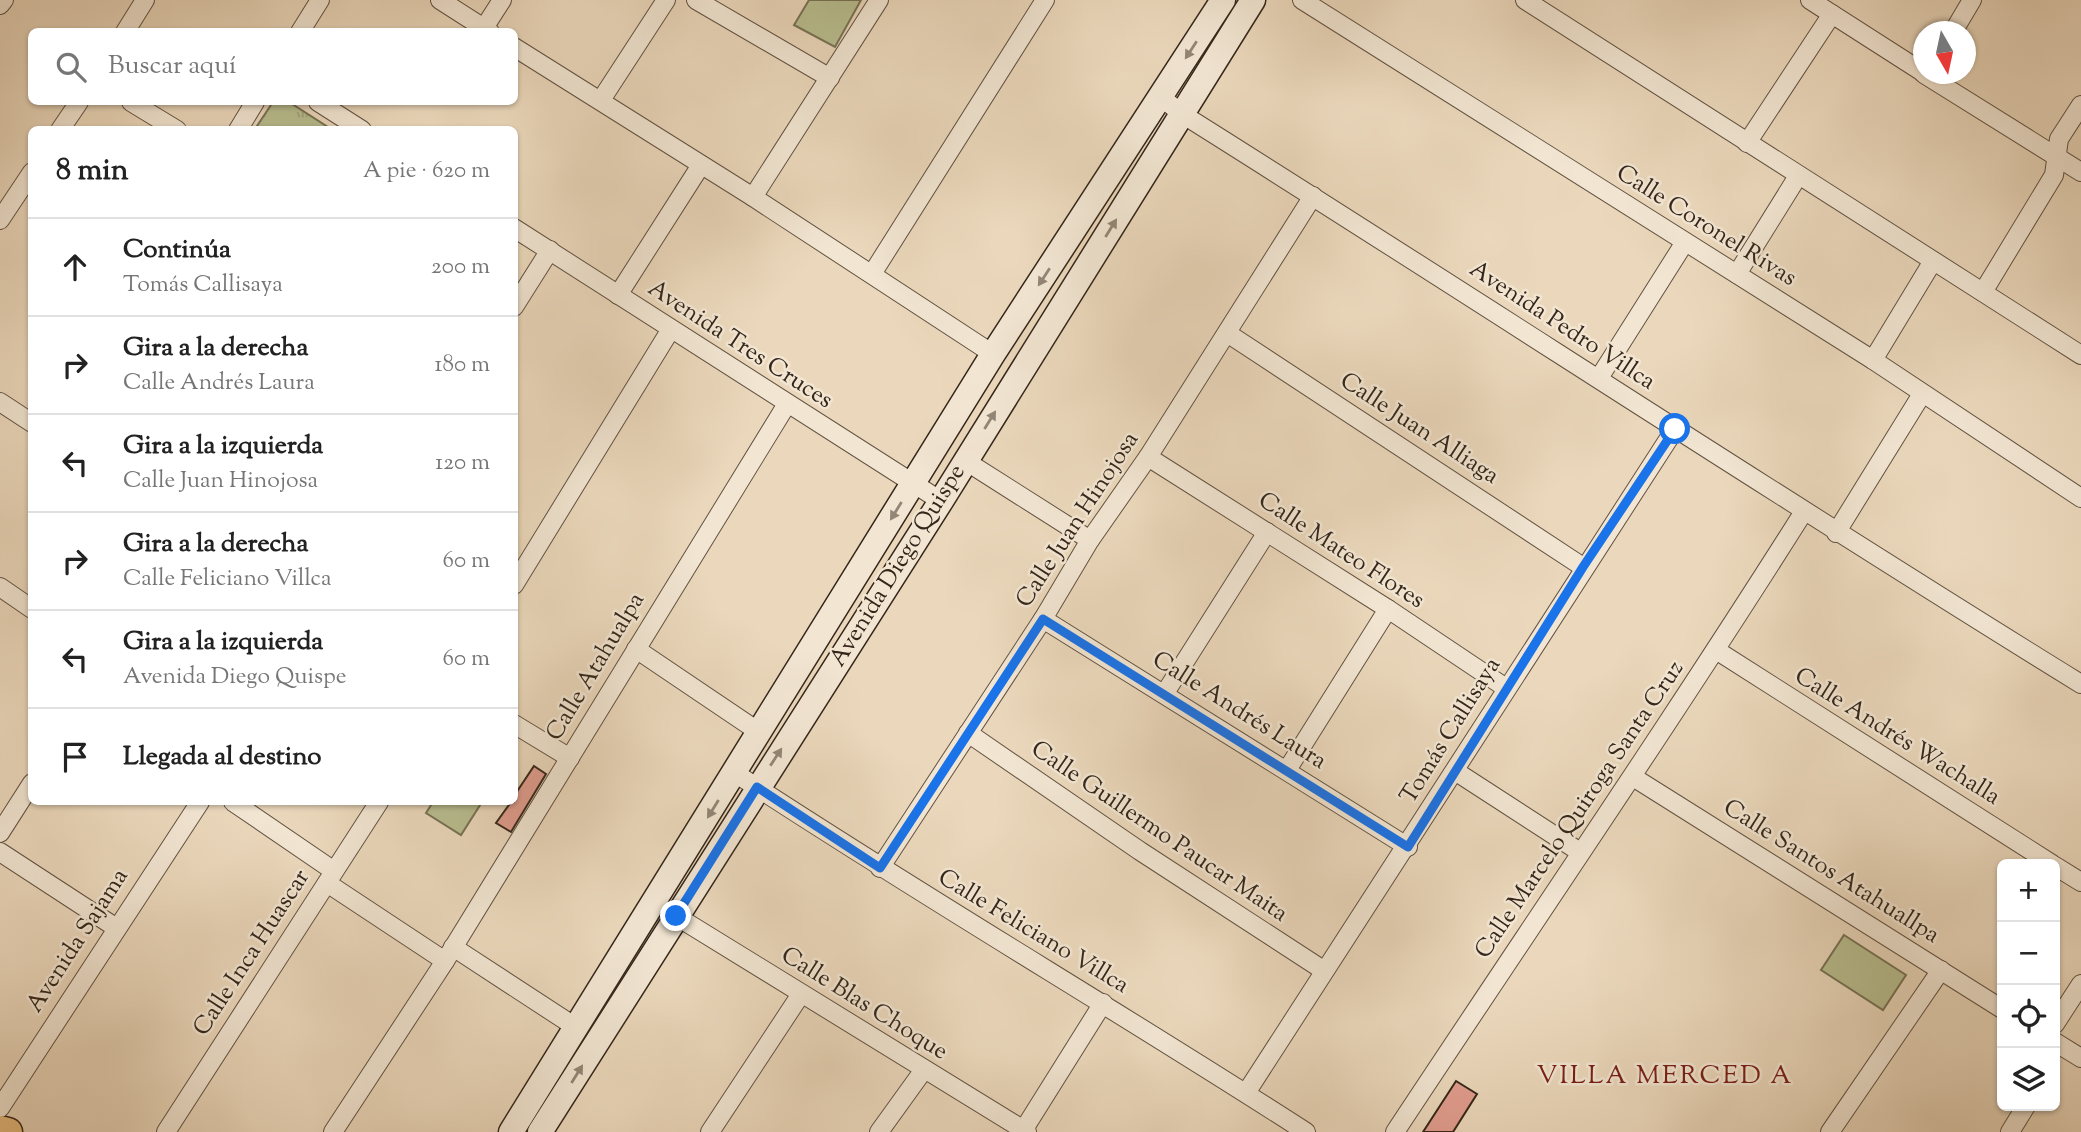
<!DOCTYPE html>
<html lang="es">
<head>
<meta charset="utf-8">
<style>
  :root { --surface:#fff; --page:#f2f2f2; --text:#222; --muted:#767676; --line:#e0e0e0 }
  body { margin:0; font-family:"Sorts Mill Goudy",serif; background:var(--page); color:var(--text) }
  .controls { position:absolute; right:21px; bottom:21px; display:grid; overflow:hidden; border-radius:10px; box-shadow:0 2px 5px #0004 }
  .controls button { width:63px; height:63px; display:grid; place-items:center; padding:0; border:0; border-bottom:2px solid var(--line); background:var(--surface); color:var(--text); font:35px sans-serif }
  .compass { position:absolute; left:1913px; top:21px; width:63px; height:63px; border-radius:50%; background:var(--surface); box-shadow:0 2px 5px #0004; rotate:171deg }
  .stop { position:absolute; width:21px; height:21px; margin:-16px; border:5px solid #1a73e8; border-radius:50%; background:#fff }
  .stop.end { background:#1a73e8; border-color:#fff; box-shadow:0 2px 7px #0008 }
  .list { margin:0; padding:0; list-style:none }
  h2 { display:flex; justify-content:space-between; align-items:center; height:91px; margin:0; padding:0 28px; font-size:30px }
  h2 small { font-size:23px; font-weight:400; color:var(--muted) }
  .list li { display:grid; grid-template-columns:46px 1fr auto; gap:21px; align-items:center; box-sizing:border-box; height:98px; padding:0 28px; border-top:2px solid var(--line) }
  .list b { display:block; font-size:26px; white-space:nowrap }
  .list p { margin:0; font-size:23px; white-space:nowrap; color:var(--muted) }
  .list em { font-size:23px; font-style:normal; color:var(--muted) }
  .icon { flex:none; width:38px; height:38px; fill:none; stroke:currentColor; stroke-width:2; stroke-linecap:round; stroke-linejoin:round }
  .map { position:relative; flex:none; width:2081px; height:1132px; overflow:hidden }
  .search { position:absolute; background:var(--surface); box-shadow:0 2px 5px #0004; left:28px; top:28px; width:490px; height:77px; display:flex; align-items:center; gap:18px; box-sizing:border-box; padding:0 24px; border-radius:10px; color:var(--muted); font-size:26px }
  .panel { position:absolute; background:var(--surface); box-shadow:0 2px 5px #0004; left:28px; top:126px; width:490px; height:679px; border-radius:10px }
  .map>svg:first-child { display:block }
  .grass { fill:url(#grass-tufts); stroke:#767255; stroke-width:2 }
  .pitch { fill:#b8be90; stroke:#767255; stroke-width:2 }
  .building { fill:#e19d8f; stroke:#34261a; stroke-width:2 }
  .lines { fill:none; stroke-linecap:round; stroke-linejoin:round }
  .street-casing { stroke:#625242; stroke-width:20 }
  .secondary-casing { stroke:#34261a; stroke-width:27 }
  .primary-casing { stroke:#34261a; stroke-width:31 }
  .street { stroke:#f2e6d3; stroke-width:18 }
  .secondary { stroke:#f2e6d3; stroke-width:24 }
  .primary { stroke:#e6bc7e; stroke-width:28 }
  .oneway { fill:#938676 }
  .route { stroke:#1a73e8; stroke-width:9 }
  .labels { text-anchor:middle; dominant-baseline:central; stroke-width:5; stroke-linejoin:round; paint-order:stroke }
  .street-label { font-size:24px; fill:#34261a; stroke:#f2e6d3 }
  .neighbourhood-label { font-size:26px; letter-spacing:2px; fill:#7a1f14; stroke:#f2e6d3 }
</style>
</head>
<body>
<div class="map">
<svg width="2081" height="1132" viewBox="0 0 2081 1132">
  <defs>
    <pattern id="grass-tufts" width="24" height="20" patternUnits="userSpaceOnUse" patternTransform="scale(1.75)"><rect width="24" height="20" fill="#b8be90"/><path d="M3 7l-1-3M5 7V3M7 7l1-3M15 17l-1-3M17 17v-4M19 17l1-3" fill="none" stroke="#9fa37c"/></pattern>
  </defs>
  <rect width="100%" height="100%" fill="#ebd8bc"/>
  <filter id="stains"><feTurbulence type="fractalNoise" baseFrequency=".00286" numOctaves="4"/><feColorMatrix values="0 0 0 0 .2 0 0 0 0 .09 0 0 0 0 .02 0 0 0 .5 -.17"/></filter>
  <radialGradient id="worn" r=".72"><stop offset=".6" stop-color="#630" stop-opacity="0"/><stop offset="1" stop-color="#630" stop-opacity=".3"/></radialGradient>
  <path class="grass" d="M 273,102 L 289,102 L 331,129 L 255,129 Z"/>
  <g class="pitch">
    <path d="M 809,0 L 861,0 L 835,47 L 794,25 Z"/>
    <path d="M 433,802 L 482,802 L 461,835 L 426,813 Z"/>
    <path d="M 1844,935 L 1906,975 L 1883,1010 L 1821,970 Z"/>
  </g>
  <g class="building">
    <path d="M 534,766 L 546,774 L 511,832 L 496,823 L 511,802 L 514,802 L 514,796 Z"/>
    <path d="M 1456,1081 L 1477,1094 L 1453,1132 L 1423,1132 Z"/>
  </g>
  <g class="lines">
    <defs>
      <g id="street">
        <path d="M 440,0 L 490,32"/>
        <path d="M 696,0 L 830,78"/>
        <path d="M 1302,0 L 1873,360 L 2081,498"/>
        <path d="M 1525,0 L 2081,355"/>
        <path d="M 1810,0 L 1924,73"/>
        <path d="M 0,5 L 4,0"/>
        <path d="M 484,28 L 502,0"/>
        <path d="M 125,32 L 145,0"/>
        <path d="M 300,32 L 320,0"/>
        <path d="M 1953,32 L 1972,0"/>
        <path d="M 514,47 L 753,197 L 993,354"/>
        <path d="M 1924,74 L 2081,172"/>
        <path d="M 1161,97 L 1182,114 C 1483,303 1779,498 2081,684"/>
        <path d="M 601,100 L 666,0"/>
        <path d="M 131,102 L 177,130"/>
        <path d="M 318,102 L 362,130"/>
        <path d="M 60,130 L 79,102"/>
        <path d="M 238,130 L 255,102"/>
        <path d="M 1747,143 L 1832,14"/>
        <path d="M 753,197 L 879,0"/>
        <path d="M 0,220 L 32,172"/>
        <path d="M 514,228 L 941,501"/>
        <path d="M 872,274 L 1045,0"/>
        <path d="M 1737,274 L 1798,176"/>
        <path d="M 1983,292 L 2054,175 L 2059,139 L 2081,105"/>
        <path d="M 618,295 L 701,165"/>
        <path d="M 514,307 L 550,250"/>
        <path d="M 1227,333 L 1583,567"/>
        <path d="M 1873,360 L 1933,261"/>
        <path d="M 1599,378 L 1685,242"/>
        <path d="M 0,402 L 32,423"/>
        <path d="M 1148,457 L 1388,609 L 1506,688"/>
        <path d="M 964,460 L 1090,540"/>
        <path d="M 1836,533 L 1922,394"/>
        <path d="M 514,585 L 671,329"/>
        <path d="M 0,587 L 32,609"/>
        <path d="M 1043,619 L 1408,847"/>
        <path d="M 636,649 L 759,732"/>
        <path d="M 1716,650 L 2052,864"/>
        <path d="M 1165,693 L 1267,532"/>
        <path d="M 514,724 L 570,758"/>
        <path d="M 968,733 L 1140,851 L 1323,970"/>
        <path d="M 1287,770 L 1388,609"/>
        <path d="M 1455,771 L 1580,852"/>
        <path d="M 735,773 C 923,897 1117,1010 1306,1132"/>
        <path d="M 1633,777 L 2002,1009"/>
        <path d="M 233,802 L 334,871"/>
        <path d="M 0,833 L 32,783"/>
        <path d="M 0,852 L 115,927"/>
        <path d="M 2055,866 L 2081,882"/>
        <path d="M 880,868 L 1043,619 L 1090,540 L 1148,457 L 1313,196"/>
        <path d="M 327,883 L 445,961"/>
        <path d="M 676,916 L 1027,1132"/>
        <path d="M 453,947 L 577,1028"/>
        <path d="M 2055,1024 L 2081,984"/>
        <path d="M 2055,1042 L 2081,1058"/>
        <path d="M 1246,1093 L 1675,429"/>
        <path d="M 0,1108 L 200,802"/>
        <path d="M 1024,1129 L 1103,1003"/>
        <path d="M 166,1132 L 379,802"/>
        <path d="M 333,1132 L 445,961 L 787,404"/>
        <path d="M 710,1132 L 801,994"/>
        <path d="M 879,1132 L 923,1071"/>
        <path d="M 1395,1132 C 1531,926 1671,722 1803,513"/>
        <path d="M 1830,1132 L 1941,970"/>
        <path d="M 2010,1132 L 2026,1106"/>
      </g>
      <g id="secondary">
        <path d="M 511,1132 L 993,354 L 1223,0"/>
        <path d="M 540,1132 L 941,501 L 1253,0"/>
      </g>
      <path id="primary" d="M 0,1130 L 8,1132"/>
    </defs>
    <use href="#street" class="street-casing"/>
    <use href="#secondary" class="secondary-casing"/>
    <use href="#primary" class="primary-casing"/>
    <use href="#street" class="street"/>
    <use href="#secondary" class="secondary"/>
    <use href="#primary" class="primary"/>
  </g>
  <defs><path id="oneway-solid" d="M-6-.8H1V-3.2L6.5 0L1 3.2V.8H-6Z" transform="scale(1.75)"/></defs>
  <g class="oneway">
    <use href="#oneway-solid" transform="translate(1191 50) rotate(123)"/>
    <use href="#oneway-solid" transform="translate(1111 228) rotate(-58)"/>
    <use href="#oneway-solid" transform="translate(1044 277) rotate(123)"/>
    <use href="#oneway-solid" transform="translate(990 420) rotate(-58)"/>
    <use href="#oneway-solid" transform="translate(896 511) rotate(122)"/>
    <use href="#oneway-solid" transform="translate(776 757) rotate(-57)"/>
    <use href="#oneway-solid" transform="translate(713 809) rotate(122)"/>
    <use href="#oneway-solid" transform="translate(577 1074) rotate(-58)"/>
  </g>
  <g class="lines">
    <path class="route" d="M 676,916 L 757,787 L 880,868 L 1043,619 L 1408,847 L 1583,567 L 1675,429"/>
  </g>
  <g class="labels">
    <g class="street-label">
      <text transform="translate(1706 226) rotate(32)">Calle Coronel Rivas</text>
      <text transform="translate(1562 326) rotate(33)">Avenida Pedro Villca</text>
      <text transform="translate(740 345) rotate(33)">Avenida Tres Cruces</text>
      <text transform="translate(1419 429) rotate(33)">Calle Juan Alliaga</text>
      <text transform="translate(1078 520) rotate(-57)">Calle Juan Hinojosa</text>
      <text transform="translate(1341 551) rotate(33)">Calle Mateo Flores</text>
      <text transform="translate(898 566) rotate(-58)">Avenida Diego Quispe</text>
      <text transform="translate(596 667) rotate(-59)">Calle Atahualpa</text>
      <text transform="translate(1239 711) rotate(32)">Calle Andrés Laura</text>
      <text transform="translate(1451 731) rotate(-58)">Tomás Callisaya</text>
      <text transform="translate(1897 737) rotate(32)">Calle Andrés Wachalla</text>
      <text transform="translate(1580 810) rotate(-56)">Calle Marcelo Quiroga Santa Cruz</text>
      <text transform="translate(1159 832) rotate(34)">Calle Guillermo Paucar Maita</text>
      <text transform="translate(1831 872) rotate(32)">Calle Santos Atahuallpa</text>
      <text transform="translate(1033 932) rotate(31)">Calle Feliciano Villca</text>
      <text transform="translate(78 941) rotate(-57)">Avenida Sajama</text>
      <text transform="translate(252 953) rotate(-57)">Calle Inca Huascar</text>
      <text transform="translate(864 1004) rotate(32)">Calle Blas Choque</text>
    </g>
    <g class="neighbourhood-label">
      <text x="1665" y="1076">VILLA MERCED A</text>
    </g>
  </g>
  <rect width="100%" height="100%" filter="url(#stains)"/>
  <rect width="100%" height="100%" fill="url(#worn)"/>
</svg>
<div class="controls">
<button>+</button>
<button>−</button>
<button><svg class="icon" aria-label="locate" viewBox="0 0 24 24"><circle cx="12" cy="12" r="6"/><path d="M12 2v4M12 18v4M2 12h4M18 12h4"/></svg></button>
<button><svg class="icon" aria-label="layers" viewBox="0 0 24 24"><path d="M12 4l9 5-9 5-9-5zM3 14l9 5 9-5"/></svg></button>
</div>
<svg class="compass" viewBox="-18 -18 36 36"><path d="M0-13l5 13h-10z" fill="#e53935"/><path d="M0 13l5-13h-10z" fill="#767676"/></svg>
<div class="stop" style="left:1675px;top:429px"></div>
<div class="stop end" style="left:676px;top:916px"></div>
<div class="search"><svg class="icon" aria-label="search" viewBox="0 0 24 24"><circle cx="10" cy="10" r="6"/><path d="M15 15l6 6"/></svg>Buscar aquí</div>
<section class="panel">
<h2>8 min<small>A pie · 620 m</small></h2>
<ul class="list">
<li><svg class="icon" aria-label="ahead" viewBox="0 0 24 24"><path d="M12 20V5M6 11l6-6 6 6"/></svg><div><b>Continúa</b><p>Tomás Callisaya</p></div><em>200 m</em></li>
<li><svg class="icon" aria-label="right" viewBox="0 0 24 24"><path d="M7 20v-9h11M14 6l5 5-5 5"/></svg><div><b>Gira a la derecha</b><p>Calle Andrés Laura</p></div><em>180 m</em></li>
<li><svg class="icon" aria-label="left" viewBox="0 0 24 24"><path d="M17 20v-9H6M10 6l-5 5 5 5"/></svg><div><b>Gira a la izquierda</b><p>Calle Juan Hinojosa</p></div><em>120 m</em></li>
<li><svg class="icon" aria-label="right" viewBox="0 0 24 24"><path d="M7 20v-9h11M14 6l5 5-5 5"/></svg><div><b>Gira a la derecha</b><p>Calle Feliciano Villca</p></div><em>60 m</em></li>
<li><svg class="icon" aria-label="left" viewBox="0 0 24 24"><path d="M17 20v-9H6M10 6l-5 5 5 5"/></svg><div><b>Gira a la izquierda</b><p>Avenida Diego Quispe</p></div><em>60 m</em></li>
<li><svg class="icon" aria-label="arrive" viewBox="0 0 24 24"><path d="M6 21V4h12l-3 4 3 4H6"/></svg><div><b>Llegada al destino</b></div></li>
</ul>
</section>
</div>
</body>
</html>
